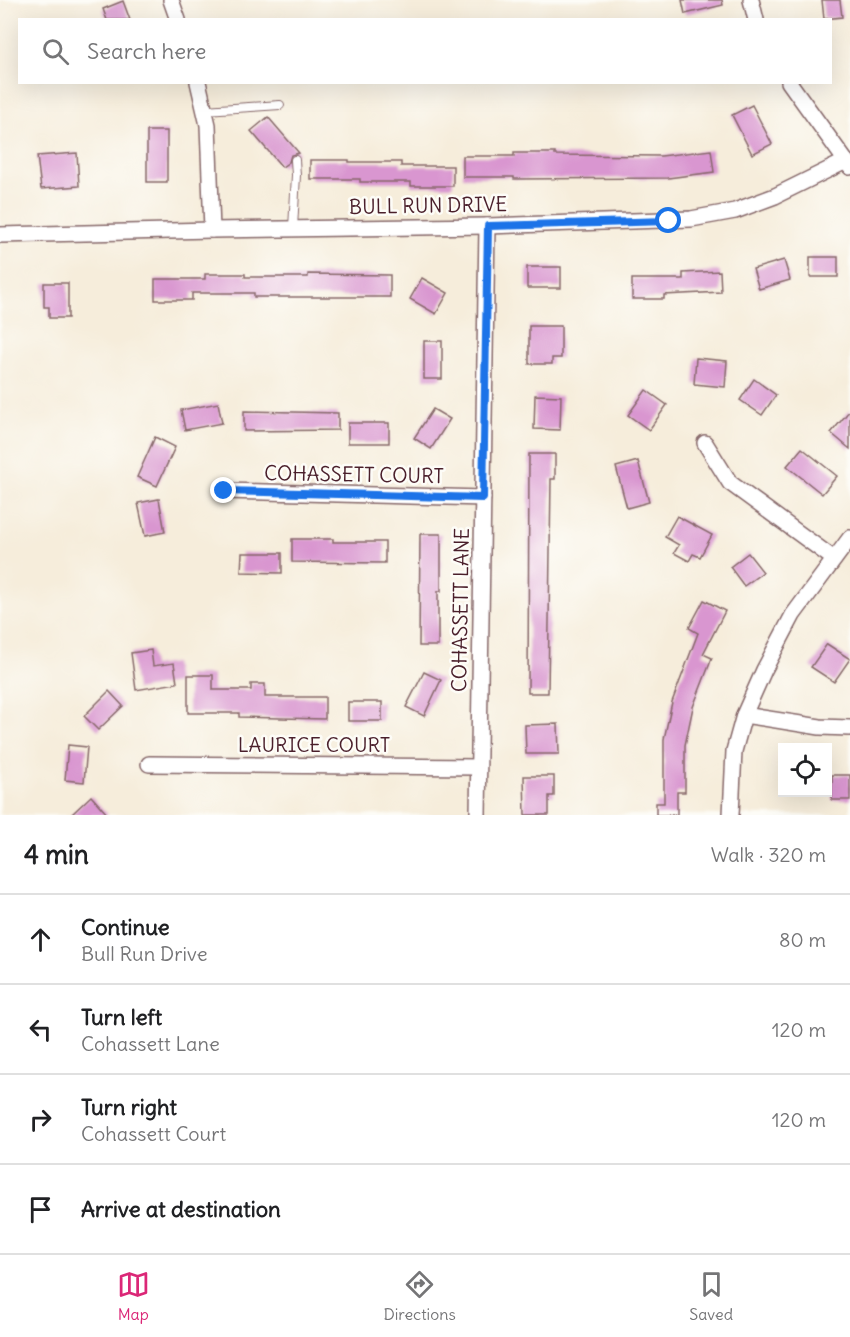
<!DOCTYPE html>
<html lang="en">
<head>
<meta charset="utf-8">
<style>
  :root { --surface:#fff; --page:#f2f2f2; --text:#202124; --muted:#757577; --line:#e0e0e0; --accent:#db2777 }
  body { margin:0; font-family:Delius,sans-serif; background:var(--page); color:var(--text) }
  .controls { position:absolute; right:18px; bottom:18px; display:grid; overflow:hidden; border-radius:0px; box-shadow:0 6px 24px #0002 }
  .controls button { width:54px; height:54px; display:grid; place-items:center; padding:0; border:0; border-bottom:2px solid var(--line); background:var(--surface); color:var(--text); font:30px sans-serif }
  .stop { position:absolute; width:18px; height:18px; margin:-14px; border:4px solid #1a73e8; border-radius:50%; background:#fff }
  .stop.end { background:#1a73e8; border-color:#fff; box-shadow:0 2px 6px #0008 }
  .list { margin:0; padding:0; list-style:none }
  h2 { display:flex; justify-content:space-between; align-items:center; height:78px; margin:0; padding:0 24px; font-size:26px }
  h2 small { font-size:20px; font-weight:400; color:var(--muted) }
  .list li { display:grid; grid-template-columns:39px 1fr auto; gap:18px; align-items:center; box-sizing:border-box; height:90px; padding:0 24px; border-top:2px solid var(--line) }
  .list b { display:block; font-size:22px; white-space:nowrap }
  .list p { margin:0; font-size:20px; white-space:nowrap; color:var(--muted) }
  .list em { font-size:20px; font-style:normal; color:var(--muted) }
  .icon { flex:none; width:33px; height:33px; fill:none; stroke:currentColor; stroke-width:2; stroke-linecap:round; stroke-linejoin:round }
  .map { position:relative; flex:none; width:850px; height:815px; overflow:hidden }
  .search { position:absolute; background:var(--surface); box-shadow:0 6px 24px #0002; left:18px; right:18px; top:18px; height:66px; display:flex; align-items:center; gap:15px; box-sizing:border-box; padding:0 21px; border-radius:0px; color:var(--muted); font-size:22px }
  .sheet { height:438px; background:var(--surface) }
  nav { display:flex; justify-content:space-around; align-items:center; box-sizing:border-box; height:84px; border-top:2px solid var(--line); background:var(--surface); font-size:16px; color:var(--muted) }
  nav a { display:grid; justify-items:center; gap:3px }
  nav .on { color:var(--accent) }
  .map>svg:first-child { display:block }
  .building { fill:#d996d0 }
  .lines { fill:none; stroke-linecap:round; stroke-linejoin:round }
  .service-casing { stroke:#866769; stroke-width:10 }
  .minor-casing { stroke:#866769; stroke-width:18 }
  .service { stroke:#fff; stroke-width:8 }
  .minor { stroke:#fff; stroke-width:15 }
  .route { stroke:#1a73e8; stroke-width:8 }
  .labels { text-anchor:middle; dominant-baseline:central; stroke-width:5; stroke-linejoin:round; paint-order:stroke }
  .street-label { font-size:20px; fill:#4a1f2b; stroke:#fdfcf7 }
</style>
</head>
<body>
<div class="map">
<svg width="850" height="815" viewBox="0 0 850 815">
  <rect width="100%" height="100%" fill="#fdfcf7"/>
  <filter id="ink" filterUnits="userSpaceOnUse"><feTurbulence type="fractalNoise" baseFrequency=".0167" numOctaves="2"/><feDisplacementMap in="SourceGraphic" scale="12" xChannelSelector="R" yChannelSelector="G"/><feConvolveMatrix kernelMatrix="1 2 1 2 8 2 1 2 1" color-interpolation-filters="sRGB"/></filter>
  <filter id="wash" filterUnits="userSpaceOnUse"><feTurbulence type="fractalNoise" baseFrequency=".008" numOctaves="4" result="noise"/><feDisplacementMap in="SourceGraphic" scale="24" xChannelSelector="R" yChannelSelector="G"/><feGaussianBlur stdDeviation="1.35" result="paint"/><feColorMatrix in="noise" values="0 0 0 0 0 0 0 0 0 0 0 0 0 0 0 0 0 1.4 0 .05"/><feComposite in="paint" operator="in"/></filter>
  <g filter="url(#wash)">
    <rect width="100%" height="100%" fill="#f6eddb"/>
    <g id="blocks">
      <g class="building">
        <path d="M 682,0 L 722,0 L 723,5 L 685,14 Z"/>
        <path d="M 822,0 L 840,0 L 842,17 L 824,19 Z"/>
        <path d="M 123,1 L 130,20 L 107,20 L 103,9 Z"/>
        <path d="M 752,105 L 772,144 L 752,154 L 732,115 Z"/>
        <path d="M 268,117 L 299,153 L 291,155 L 289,162 L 282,167 L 251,131 Z"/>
        <rect x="147" y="131" width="20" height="51"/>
        <path d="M 711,150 L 714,172 L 668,178 L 514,179 L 514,177 L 463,177 L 463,156 L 514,156 L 514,153 L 555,153 L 555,155 L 661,156 Z"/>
        <path d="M 77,153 L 79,186 L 41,189 L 37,156 Z"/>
        <path d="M 310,160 L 349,160 L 349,162 L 401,162 L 401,166 L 453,166 L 453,186 L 411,186 L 411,182 L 360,182 L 360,179 L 310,179 Z"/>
        <rect x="810" y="257" width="28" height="20"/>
        <path d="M 784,260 L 790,280 L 759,289 L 753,269 Z"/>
        <rect x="527" y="267" width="34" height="21"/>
        <path d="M 720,271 L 721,292 L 664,295 L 664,299 L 632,299 L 632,279 L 683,279 L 683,273 Z"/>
        <path d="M 205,274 L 245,274 L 245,277 L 308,277 L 308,274 L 390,275 L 390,297 L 254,297 L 254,293 L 192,293 L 192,300 L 155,300 L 155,279 L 205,279 Z"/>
        <path d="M 422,278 L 448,293 L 436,314 L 410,299 Z"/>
        <path d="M 44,283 L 68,283 L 68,318 L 49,318 L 49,307 L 44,307 Z"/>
        <path d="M 529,326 L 561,326 L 561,358 L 552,358 L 552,364 L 529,364 Z"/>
        <rect x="424" y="341" width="18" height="38"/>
        <path d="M 696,358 L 727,361 L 725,387 L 694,384 Z"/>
        <path d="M 754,379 L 776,395 L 762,415 L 740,400 Z"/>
        <path d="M 646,390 L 667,405 L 649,430 L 628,415 Z"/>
        <path d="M 535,395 L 561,396 L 560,430 L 534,429 Z"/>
        <path d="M 218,403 L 222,423 L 185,430 L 181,410 Z"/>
        <path d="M 433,409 L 450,419 L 431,449 L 414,438 Z"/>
        <path d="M 850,410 L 850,449 L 831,433 Z"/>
        <path d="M 244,411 L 338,413 L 338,430 L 244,431 Z"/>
        <rect x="348" y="423" width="41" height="20"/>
        <path d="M 155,437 L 175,447 L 157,486 L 137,477 Z"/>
        <path d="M 802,448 L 837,476 L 822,494 L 787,466 Z"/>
        <path d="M 529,454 L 555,454 L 555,479 L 551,479 L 548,693 L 528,693 Z"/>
        <path d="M 638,461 L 649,502 L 627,508 L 616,467 Z"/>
        <path d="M 159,499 L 165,532 L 145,536 L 138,503 Z"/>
        <path d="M 677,516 L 712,535 L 700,557 L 693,554 L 689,561 L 674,553 L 679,545 L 665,537 Z"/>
        <path d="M 420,534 L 441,534 L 441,591 L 438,591 L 438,646 L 419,646 Z"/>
        <path d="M 292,539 L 333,539 L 333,542 L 385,542 L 385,563 L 292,562 Z"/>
        <path d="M 242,553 L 282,553 L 282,573 L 241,572 Z"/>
        <path d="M 748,553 L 763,572 L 744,586 L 730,567 Z"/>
        <path d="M 704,600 L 725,611 L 703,654 L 712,658 L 693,707 L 685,745 L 685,792 L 677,792 L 677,815 L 656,815 L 656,803 L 664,803 L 664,739 L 672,702 L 698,633 L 689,628 Z"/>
        <path d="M 827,644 L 850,659 L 834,682 L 811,667 Z"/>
        <path d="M 151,650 L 153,666 L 174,663 L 177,683 L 136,690 L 131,653 Z"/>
        <path d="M 424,672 L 441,680 L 424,716 L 406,707 Z"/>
        <path d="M 188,675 L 213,675 L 213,690 L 251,690 L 251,684 L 265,684 L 265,697 L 325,697 L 325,719 L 239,717 L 239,713 L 188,713 Z"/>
        <path d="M 109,691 L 123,706 L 98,730 L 84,716 Z"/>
        <rect x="348" y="702" width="34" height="19"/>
        <path d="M 558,724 L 559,754 L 526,754 L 525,725 Z"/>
        <path d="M 68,745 L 87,747 L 84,782 L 65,780 Z"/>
        <rect x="832" y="775" width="18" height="25"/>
        <path d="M 524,776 L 554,776 L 554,796 L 549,796 L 549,815 L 525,815 Z"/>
        <path d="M 91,796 L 108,815 L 71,815 Z"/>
      </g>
    </g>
  </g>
  <g filter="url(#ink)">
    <use href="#blocks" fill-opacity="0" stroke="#866769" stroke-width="1.5"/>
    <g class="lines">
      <defs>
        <g id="service">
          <path d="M 205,110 L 280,105"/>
          <path d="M 293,228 L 296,175 L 295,160"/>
        </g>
        <g id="minor">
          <path d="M 171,0 L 178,20"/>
          <path d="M 751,0 L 756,20"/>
          <path d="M 198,82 L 208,125 L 212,230"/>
          <path d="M 789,82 L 850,167"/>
          <path d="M 0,235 L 212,230 L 487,226 L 691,219 L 735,211 L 775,196 L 846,161"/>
          <path d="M 705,443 L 730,483 L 834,559"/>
          <path d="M 224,491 L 483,498"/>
          <path d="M 744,715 L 820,727 L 850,728"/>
          <path d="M 149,764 L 478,767"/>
          <path d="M 478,815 L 487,226"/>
          <path d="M 731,815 L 734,751 L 744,715 L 764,670 L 793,615 L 850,538"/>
        </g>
      </defs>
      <use href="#service" class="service-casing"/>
      <use href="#minor" class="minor-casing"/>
      <use href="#service" class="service"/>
      <use href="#minor" class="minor"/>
    </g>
  </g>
  <g class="lines" filter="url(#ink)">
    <path class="route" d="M 224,491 L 483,498 L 488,226 L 669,221"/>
  </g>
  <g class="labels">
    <g class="street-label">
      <text transform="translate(428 205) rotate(-1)">BULL RUN DRIVE</text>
      <text transform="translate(354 474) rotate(1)">COHASSETT COURT</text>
      <text transform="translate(460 610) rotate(-89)">COHASSETT LANE</text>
      <text x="314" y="744">LAURICE COURT</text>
    </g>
  </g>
</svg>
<div class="controls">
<button><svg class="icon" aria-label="locate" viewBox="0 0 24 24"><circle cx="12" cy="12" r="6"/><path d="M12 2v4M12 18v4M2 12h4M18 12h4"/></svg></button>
</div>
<div class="stop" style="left:669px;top:221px"></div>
<div class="stop end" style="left:224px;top:491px"></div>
<div class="search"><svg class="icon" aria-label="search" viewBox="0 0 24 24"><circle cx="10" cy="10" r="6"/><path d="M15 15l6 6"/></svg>Search here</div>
</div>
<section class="sheet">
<h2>4 min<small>Walk · 320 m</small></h2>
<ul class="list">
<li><svg class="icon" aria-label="ahead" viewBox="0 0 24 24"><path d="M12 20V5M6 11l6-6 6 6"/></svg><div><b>Continue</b><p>Bull Run Drive</p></div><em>80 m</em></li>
<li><svg class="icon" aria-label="left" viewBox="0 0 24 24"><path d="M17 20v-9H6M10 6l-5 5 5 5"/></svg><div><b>Turn left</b><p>Cohassett Lane</p></div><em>120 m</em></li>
<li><svg class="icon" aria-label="right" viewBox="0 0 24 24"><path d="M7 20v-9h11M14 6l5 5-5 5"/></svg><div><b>Turn right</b><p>Cohassett Court</p></div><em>120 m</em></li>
<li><svg class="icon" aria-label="arrive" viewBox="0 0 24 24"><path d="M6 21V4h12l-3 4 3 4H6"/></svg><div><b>Arrive at destination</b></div></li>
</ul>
</section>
<nav>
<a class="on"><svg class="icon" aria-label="map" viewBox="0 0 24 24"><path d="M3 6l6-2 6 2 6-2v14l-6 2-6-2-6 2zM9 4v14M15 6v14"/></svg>Map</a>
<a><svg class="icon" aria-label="directions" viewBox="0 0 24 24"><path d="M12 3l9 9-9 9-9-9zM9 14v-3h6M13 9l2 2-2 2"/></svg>Directions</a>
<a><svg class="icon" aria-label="saved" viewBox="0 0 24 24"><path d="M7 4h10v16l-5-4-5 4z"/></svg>Saved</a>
</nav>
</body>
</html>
